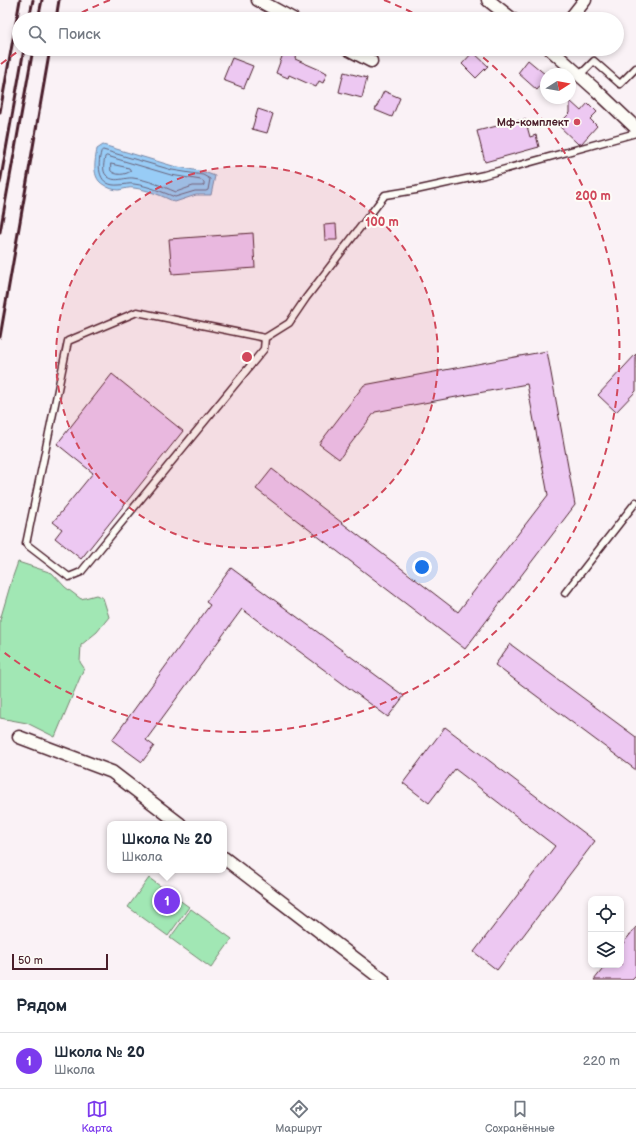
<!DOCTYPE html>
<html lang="ru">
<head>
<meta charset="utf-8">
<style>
  :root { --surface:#fff; --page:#f6f6f7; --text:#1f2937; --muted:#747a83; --line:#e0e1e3; --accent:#7c3aed }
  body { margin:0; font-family:"Balsamiq Sans",sans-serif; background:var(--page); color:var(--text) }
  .controls { position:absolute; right:12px; bottom:12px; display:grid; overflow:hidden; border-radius:8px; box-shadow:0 2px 6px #0003 }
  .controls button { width:36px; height:36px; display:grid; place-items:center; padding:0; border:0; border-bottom:1px solid var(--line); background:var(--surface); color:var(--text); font:20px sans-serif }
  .compass { position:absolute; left:540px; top:68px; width:36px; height:36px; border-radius:50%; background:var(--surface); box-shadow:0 2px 6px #0003; rotate:79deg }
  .scale { position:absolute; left:12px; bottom:10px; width:96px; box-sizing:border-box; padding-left:4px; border:2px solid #4a1f2b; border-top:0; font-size:11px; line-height:14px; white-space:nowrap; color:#4a1f2b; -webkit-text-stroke:3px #fdfcf7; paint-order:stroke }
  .you { position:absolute; left:422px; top:567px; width:14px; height:14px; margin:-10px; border:3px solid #fff; border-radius:50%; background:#1a73e8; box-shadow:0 0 0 6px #1a73e833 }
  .badge { display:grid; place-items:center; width:26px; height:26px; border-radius:50%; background:var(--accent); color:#fff; font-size:13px; font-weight:700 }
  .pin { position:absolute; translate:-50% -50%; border:2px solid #fff; box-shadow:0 1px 4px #0006 }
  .popup { position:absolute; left:107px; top:821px; width:120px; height:52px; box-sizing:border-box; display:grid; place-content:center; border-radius:8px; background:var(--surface); filter:drop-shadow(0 1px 3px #0005); font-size:13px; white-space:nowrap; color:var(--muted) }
  .popup b { font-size:15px; color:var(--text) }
  .popup::after { content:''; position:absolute; left:50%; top:100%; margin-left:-8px; border:8px solid transparent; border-top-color:var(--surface) }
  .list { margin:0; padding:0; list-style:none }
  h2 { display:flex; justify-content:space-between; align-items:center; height:52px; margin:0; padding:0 16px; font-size:17px }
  h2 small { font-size:13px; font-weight:400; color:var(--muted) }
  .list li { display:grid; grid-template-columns:26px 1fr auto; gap:12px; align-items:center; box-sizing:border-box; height:56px; padding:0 16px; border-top:1px solid var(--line) }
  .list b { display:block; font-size:15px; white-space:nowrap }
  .list p { margin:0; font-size:13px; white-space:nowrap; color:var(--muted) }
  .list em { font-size:13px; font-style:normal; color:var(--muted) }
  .icon { flex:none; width:22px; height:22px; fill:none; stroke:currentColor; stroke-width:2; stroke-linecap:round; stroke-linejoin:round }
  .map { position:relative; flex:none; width:636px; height:980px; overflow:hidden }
  .search { position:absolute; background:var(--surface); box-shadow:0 2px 6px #0003; left:12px; right:12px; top:12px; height:44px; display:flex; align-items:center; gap:10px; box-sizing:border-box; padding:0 14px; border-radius:22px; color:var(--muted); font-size:15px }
  .sheet { height:108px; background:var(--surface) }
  nav { display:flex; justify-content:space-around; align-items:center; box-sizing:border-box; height:56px; border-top:1px solid var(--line); background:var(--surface); font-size:11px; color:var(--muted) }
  nav a { display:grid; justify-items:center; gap:2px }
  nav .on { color:var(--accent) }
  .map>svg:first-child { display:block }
  .green { fill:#a1e7b4; stroke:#768370 }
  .water { fill:#98ccf6; stroke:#7987a5 }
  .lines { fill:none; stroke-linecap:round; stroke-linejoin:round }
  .shore { stroke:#69647c; stroke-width:1 }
  .building { fill:#edc8f2; stroke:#4a1f2b }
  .service-casing { stroke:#4a1f2b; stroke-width:9 }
  .minor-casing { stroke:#4a1f2b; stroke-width:15 }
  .service { stroke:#fdfcf7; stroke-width:6 }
  .minor { stroke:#fdfcf7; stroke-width:12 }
  .rail { stroke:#4a1f2b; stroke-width:3 }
  .ring { fill:none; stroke:#d1495b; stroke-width:2; stroke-dasharray:7 5 }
  .poi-dot { fill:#d1495b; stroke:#fdfcf7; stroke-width:1.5 }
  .labels { text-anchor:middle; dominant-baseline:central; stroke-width:4; stroke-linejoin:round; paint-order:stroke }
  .poi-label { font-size:11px; font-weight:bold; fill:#4a1f2b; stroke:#fdfcf7; text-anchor:end }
  .centre { fill:#d1495b; stroke:#fdfcf7; stroke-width:2 }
  .ring-label { font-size:12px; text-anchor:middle; font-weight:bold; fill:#d1495b; stroke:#fdfcf7; stroke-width:4; stroke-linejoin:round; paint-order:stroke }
</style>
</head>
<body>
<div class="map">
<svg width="636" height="980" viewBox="0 0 636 980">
  <rect width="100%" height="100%" fill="#faf2f6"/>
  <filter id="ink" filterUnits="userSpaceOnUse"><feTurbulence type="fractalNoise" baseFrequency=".025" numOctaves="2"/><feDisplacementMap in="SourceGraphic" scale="8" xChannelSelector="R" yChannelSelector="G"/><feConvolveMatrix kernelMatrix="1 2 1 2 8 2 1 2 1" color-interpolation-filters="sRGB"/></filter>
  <g filter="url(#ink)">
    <g class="green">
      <path d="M 18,562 L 52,573 L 65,587 L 81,599 L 96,595 L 103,598 L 109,617 L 97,632 L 81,645 L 80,662 L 84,668 L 55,737 L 27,723 L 0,718 L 0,620 L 12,579 Z"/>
      <path d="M 149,878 L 189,907 L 168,936 L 128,907 Z"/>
      <path d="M 191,909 L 232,939 L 211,968 L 170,938 Z"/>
    </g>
    <path class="water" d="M 103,145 L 173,166 L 204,172 L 215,176 L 211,195 L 196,195 L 175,202 C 162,196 149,190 134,188 C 129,187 124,189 119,190 C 114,190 108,188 104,185 C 91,178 95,161 97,149 Z"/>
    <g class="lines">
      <g class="shore">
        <path d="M 103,150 L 172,170 L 203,175 L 210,179 L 208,190 L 206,191 L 195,191 L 175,197 C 162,192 149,186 134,184 C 129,183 124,185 119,185 C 98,187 97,167 101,152 Z"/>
        <path d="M 107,156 L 171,175 L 201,180 L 204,182 L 204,185 L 202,186 L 193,186 L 176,192 C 162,186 148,180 133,178 C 124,177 114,184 106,175 C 102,171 104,162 105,157 Z"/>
        <path d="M 111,164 L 129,168 L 131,171 C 125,175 116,176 111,171 Z"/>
      </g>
    </g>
    <g class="building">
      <path d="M 284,51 L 296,55 L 295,59 L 327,73 L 323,83 L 319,81 L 316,87 L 289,75 L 288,78 L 276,73 Z"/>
      <path d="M 473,52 L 488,66 L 476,78 L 462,64 Z"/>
      <path d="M 232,58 L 253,66 L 244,88 L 223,80 Z"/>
      <path d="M 528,60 L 546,75 L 546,79 L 537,90 L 518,73 Z"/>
      <path d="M 344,72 L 367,78 L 362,98 L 339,92 Z"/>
      <path d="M 384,91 L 400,98 L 392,117 L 375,110 Z"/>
      <path d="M 570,101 L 581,111 L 588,103 L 597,112 L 590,119 L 597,126 L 581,144 L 578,144 L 558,125 L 570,113 Z"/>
      <path d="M 258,109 L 273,114 L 267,133 L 252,129 Z"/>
      <path d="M 525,119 L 530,137 L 536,135 L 539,147 L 485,162 L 477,131 Z"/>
      <path d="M 336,224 L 337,240 L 325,240 L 324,225 Z"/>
      <path d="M 253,233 L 255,268 L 172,274 L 169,239 Z"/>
      <path d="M 547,351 L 575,505 L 465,649 L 256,489 L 272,469 L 458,612 L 548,495 L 527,384 L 375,412 L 339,459 L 319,444 L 364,385 Z"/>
      <path d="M 636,354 L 636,391 L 616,412 L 598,395 Z"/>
      <path d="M 112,374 L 183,431 L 81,559 L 55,538 L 62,529 L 53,522 L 93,473 L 57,444 Z"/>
      <path d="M 231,568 L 404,696 L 388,717 L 242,609 L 146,740 L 154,746 L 142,762 L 112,740 L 210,605 L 206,602 Z"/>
      <path d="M 510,644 L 636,737 L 636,770 L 495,665 Z"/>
      <path d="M 445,727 L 595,841 L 497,970 L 474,952 L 555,846 L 455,769 L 429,803 L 403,783 Z"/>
      <path d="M 636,927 L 636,976 L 632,980 L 594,980 L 606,965 L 621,965 L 621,946 Z"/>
    </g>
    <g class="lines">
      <defs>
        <g id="service">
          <path d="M 580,75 L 594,61 L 620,84 L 636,68"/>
          <path d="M 265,338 L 264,349 L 81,572 L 69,577 L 26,544 L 68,341 L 137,312 L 265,338 L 289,323 L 306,298 L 385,195 L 416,190 L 484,175 L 636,133"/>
          <path d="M 565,593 L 636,502"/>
        </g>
        <g id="minor">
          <path d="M 258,0 L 293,19"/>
          <path d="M 488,0 L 512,19"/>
          <path d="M 570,19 L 585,0"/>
          <path d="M 348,49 L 371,61"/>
          <path d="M 550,49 L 597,91 L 636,128"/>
          <path d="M 19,737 L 112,772 L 180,824"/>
          <path d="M 224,858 L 383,980"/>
        </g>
      </defs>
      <use href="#service" class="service-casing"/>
      <use href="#minor" class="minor-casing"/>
      <use href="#service" class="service"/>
      <use href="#minor" class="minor"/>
      <g class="rail">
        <path d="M 29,19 L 33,0"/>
        <path d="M 38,19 L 42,0"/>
        <path d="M 56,19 L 59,0"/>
        <path d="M 0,112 L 20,0"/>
        <path d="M 0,183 L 24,49"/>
        <path d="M 0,232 L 33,49"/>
        <path d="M 0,337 L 50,49"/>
      </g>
    </g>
  </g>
  <circle cx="247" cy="357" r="191" fill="#d1495b" fill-opacity=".12"/>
  <g class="ring">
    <circle cx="247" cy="357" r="191"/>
    <path d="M1 64A382 382 0 0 1 20 50M71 18A382 382 0 0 1 110 0M384 0A382 382 0 0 1 423 18M474 50A382 382 0 1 1 1 650"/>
  </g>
  <circle class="poi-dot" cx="577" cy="122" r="4"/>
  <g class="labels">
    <g class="poi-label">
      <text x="569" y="122">Мф-комплект</text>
    </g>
  </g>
  <circle cx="247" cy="357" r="6" class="centre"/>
  <g class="ring-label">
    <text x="593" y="200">200 m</text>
    <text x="382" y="226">100 m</text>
  </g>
</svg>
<div class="controls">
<button><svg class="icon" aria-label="locate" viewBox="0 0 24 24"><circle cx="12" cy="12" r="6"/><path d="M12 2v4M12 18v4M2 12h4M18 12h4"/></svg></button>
<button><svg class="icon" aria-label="layers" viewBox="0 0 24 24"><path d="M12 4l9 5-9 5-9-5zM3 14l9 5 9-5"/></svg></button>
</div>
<svg class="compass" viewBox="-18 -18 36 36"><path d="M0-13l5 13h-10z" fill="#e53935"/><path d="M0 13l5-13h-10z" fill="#747a83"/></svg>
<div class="scale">50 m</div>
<div class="you"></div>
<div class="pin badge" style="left:167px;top:901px">1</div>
<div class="popup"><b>Школа № 20</b>Школа</div>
<div class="search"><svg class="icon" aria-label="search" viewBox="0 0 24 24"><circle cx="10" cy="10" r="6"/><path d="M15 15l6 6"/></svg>Поиск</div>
</div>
<section class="sheet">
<h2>Рядом<small></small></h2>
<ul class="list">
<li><span class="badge">1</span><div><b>Школа № 20</b><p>Школа</p></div><em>220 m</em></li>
</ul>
</section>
<nav>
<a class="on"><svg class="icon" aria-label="map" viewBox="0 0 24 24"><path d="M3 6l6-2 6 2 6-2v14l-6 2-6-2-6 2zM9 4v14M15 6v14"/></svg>Карта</a>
<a><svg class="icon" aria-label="directions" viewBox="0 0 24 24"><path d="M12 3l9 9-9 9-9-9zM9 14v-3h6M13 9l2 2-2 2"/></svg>Маршрут</a>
<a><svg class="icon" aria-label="saved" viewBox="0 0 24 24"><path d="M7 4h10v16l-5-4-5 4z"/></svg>Сохранённые</a>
</nav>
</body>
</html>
